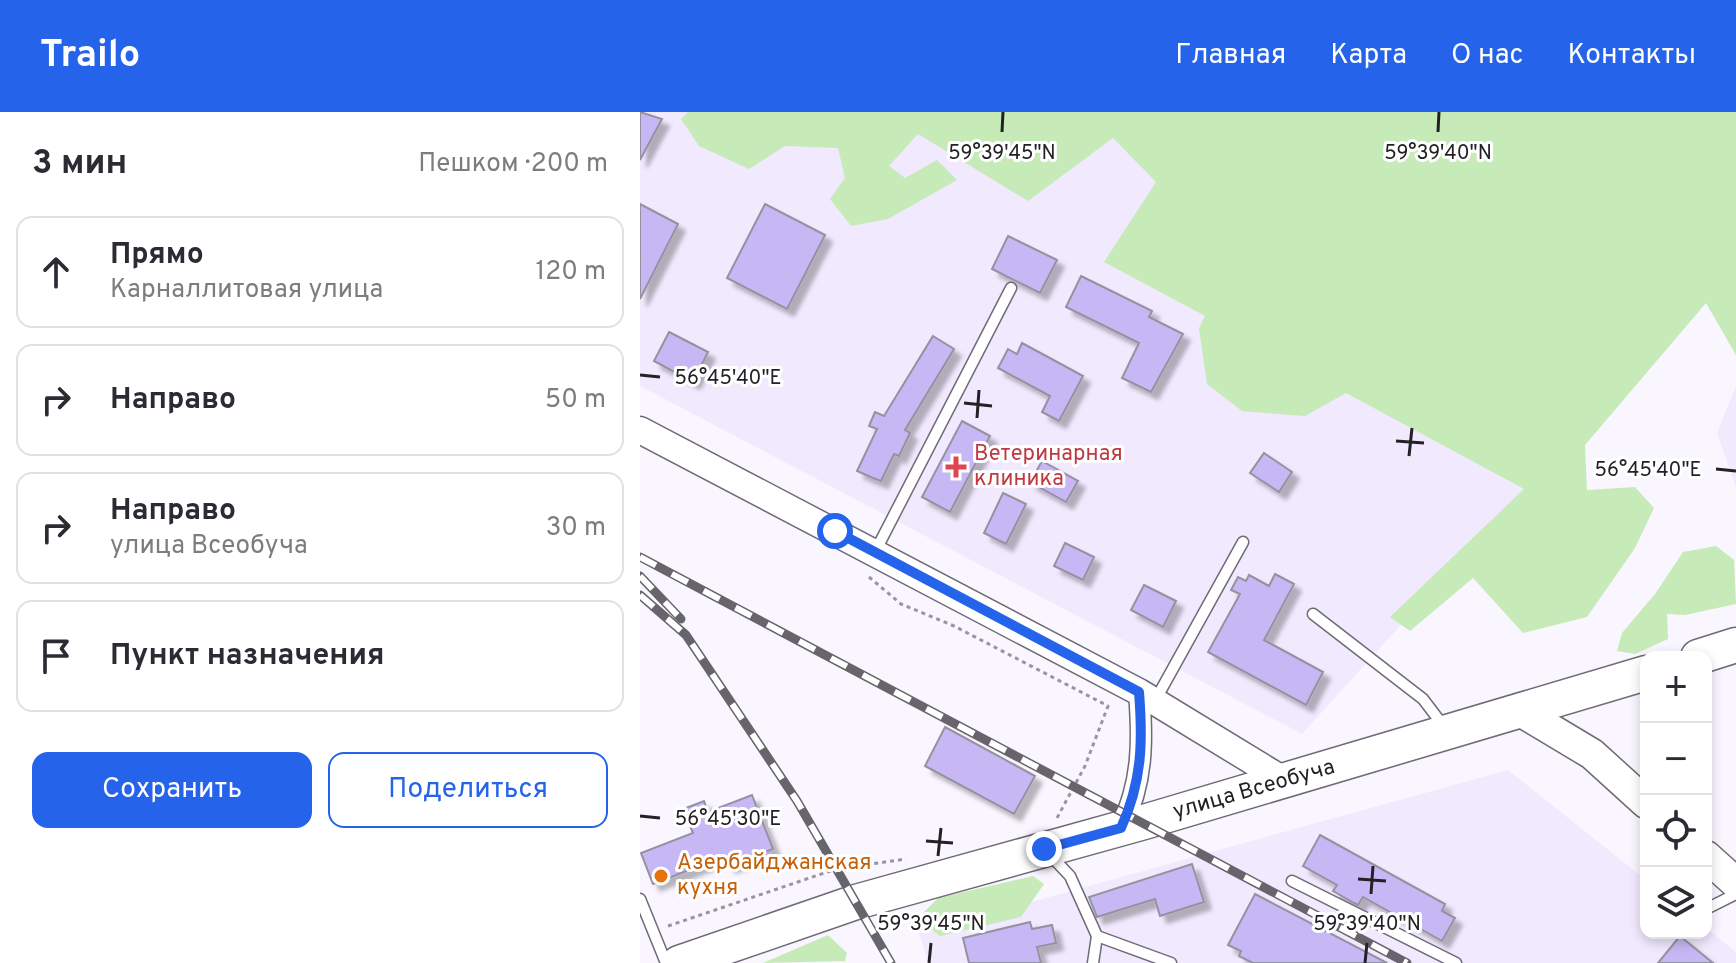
<!DOCTYPE html>
<html lang="ru">
<head>
<meta charset="utf-8">
<style>
  :root { --surface:#fff; --page:#f2f2f3; --text:#2b2b33; --muted:#7c7c81; --line:#e1e1e2; --accent:#2563eb }
  body { margin:0; font-family:Overpass,sans-serif; background:var(--page); color:var(--text) }
  .controls { position:absolute; right:24px; bottom:24px; display:grid; overflow:hidden; border-radius:16px; box-shadow:0 4px 12px #0003 }
  .controls button { width:72px; height:72px; display:grid; place-items:center; padding:0; border:0; border-bottom:2px solid var(--line); background:var(--surface); color:var(--text); font:40px sans-serif }
  .stop { position:absolute; width:24px; height:24px; margin:-18px; border:6px solid #2563eb; border-radius:50%; background:#fff }
  .stop.end { background:#2563eb; border-color:#fff; box-shadow:0 2px 8px #0008 }
  .list { margin:0; padding:0; list-style:none }
  h2 { display:flex; justify-content:space-between; align-items:center; height:104px; margin:0; padding:0 32px; font-size:34px }
  h2 small { font-size:26px; font-weight:400; color:var(--muted) }
  .list li { display:grid; grid-template-columns:52px 1fr auto; gap:24px; align-items:center; box-sizing:border-box; height:112px; margin:0 16px 16px; padding:0 16px; border:2px solid var(--line); border-radius:16px }
  .list b { display:block; font-size:30px; white-space:nowrap }
  .list p { margin:0; font-size:26px; white-space:nowrap; color:var(--muted) }
  .list em { font-size:26px; font-style:normal; color:var(--muted) }
  .actions { display:flex; gap:16px; padding:24px 32px }
  .actions a { flex:1; padding:18px 0; border:2px solid var(--accent); border-radius:16px; text-align:center; font-size:28px; color:var(--accent) }
  .actions .main { background:var(--accent); color:#fff }
  .icon { flex:none; width:44px; height:44px; fill:none; stroke:currentColor; stroke-width:2; stroke-linecap:round; stroke-linejoin:round }
  .map { position:relative; flex:none; width:1096px; height:851px; overflow:hidden }
  header { display:flex; align-items:center; gap:48px; box-sizing:border-box; height:112px; padding:0 40px; background:var(--accent); color:#fff }
  header strong { font-size:38px }
  nav { display:flex; gap:44px; margin-inline-start:auto; font-size:28px }
  main { display:flex }
  aside { flex:1; background:var(--surface) }
  .map>svg:first-child { display:block }
  .built { fill:#f1e9fe }
  .green { fill:#c6eab8 }
  .building { fill:#c7b7f5; stroke:#95929f; stroke-width:2; filter:url(#shadow) }
  .lines { fill:none; stroke-linecap:round; stroke-linejoin:round }
  .service-casing { stroke:#6f6a76; stroke-width:13 }
  .minor-casing { stroke:#6f6a76; stroke-width:23 }
  .tertiary-casing { stroke:#6f6a76; stroke-width:29 }
  .secondary-casing { stroke:#6f6a76; stroke-width:33 }
  .primary-casing { stroke:#6f6a76; stroke-width:37 }
  .path { stroke:#98959d; stroke-width:3; stroke-dasharray:4 4; stroke-linecap:butt }
  .service { stroke:#fff; stroke-width:10 }
  .minor { stroke:#fff; stroke-width:20 }
  .tertiary { stroke:#fff; stroke-width:26 }
  .secondary { stroke:#fff; stroke-width:30 }
  .primary { stroke:#fff; stroke-width:34 }
  .rail-casing { stroke:#67656b; stroke-width:9 }
  .rail { stroke:#fff; stroke-width:6; stroke-dasharray:18; stroke-linecap:butt }
  .route { stroke:#2563eb; stroke-width:10 }
  .ticks { fill:none; stroke:#232126; stroke-width:3 }
  .health-dot { fill:#e0444e; stroke:#fff; stroke-width:3 }
  .food-dot { fill:#e8710a; stroke:#fff; stroke-width:3 }
  .labels { text-anchor:middle; dominant-baseline:central; stroke-width:6; stroke-linejoin:round; paint-order:stroke }
  .health-label { font-size:22px; fill:#be3a42; stroke:#fff; text-anchor:start }
  .street-label { font-size:22px; fill:#232126; stroke:#fff }
  .food-label { font-size:22px; fill:#c56008; stroke:#fff; text-anchor:start }
  .ticks-label { font-size:20px; text-anchor:middle; fill:#232126; stroke:#fff; stroke-width:6; stroke-linejoin:round; paint-order:stroke }
</style>
</head>
<body>
<header>
<strong>Trailo</strong>
<nav><a>Главная</a><a>Карта</a><a>О нас</a><a>Контакты</a></nav>
</header>
<main>
<aside>
<h2>3 мин<small>Пешком · 200 m</small></h2>
<ul class="list">
<li><svg class="icon" aria-label="ahead" viewBox="0 0 24 24"><path d="M12 20V5M6 11l6-6 6 6"/></svg><div><b>Прямо</b><p>Карналлитовая улица</p></div><em>120 m</em></li>
<li><svg class="icon" aria-label="right" viewBox="0 0 24 24"><path d="M7 20v-9h11M14 6l5 5-5 5"/></svg><div><b>Направо</b></div><em>50 m</em></li>
<li><svg class="icon" aria-label="right" viewBox="0 0 24 24"><path d="M7 20v-9h11M14 6l5 5-5 5"/></svg><div><b>Направо</b><p>улица Всеобуча</p></div><em>30 m</em></li>
<li><svg class="icon" aria-label="arrive" viewBox="0 0 24 24"><path d="M6 21V4h12l-3 4 3 4H6"/></svg><div><b>Пункт назначения</b></div></li>
</ul>
<div class="actions"><a class="main">Сохранить</a><a>Поделиться</a></div>
</aside>
<div class="map">
<svg width="1096" height="851" viewBox="0 0 1096 851">
  <defs>
    <filter id="shadow"><feDropShadow dx="7" dy="7" stdDeviation="2" flood-color="#0004"/></filter>
  </defs>
  <rect width="100%" height="100%" fill="#f9f6ff"/>
  <g class="built">
    <path d="M 0,0 L 242,0 L 388,88 L 473,26 L 517,70 L 465,150 L 884,377 L 662,622 L 0,274 Z"/>
    <path d="M 1096,274 L 1096,375 L 1077,321 Z"/>
    <path d="M 868,658 L 1006,768 L 1006,821 L 1066,821 L 1066,816 L 1096,840 L 1096,851 L 288,851 L 279,821 Z"/>
  </g>
  <g class="green">
    <path d="M 48,0 L 1096,0 L 1096,243 L 1066,191 L 945,333 L 947,378 L 995,375 L 1014,396 L 995,436 L 947,505 L 883,521 L 833,466 L 770,519 L 750,505 L 884,377 L 706,281 L 665,304 L 602,299 L 567,272 L 559,216 L 565,204 L 464,150 L 516,70 L 473,26 L 388,89 L 278,22 L 249,54 L 265,66 L 297,48 L 317,68 L 248,107 L 211,114 L 190,87 L 205,66 L 198,36 L 145,34 L 109,57 L 59,34 L 41,7 Z"/>
    <path d="M 1076,434 L 1094,448 L 1096,492 L 1045,503 L 1027,502 L 1028,527 L 995,542 L 977,539 L 982,521 L 1015,482 L 1043,440 Z"/>
    <path d="M 393,764 L 404,772 L 381,805 L 300,824 L 283,811 L 284,800 L 298,786 Z"/>
    <path d="M 188,823 L 207,841 L 205,849 L 123,851 Z"/>
  </g>
  <g class="building">
    <path d="M 0,0 L 22,7 L 0,48 Z"/>
    <path d="M 0,92 L 38,112 L 0,187 Z"/>
    <path d="M 125,92 L 185,123 L 147,197 L 87,166 Z"/>
    <path d="M 368,124 L 417,148 L 400,181 L 352,157 Z"/>
    <path d="M 441,164 L 512,199 L 509,205 L 543,222 L 511,280 L 482,266 L 499,231 L 426,195 Z"/>
    <path d="M 29,220 L 68,240 L 53,270 L 14,249 Z"/>
    <path d="M 293,224 L 314,237 L 265,318 L 270,321 L 259,344 L 254,342 L 241,369 L 233,366 L 217,359 L 237,317 L 229,314 L 235,300 L 244,304 Z"/>
    <path d="M 382,231 L 443,264 L 419,309 L 402,300 L 410,284 L 358,256 L 368,237 L 377,242 Z"/>
    <path d="M 322,309 L 350,324 L 310,400 L 282,385 Z"/>
    <path d="M 624,341 L 652,360 L 639,380 L 610,361 Z"/>
    <path d="M 402,349 L 438,369 L 426,390 L 390,370 Z"/>
    <path d="M 363,381 L 386,392 L 366,432 L 344,421 Z"/>
    <path d="M 425,431 L 454,445 L 443,468 L 414,454 Z"/>
    <path d="M 635,462 L 654,472 L 624,528 L 683,560 L 666,593 L 568,540 L 600,482 L 591,478 L 598,465 L 606,469 L 609,463 L 629,474 Z"/>
    <path d="M 504,473 L 536,489 L 523,515 L 491,498 Z"/>
    <path d="M 305,615 L 395,664 L 374,702 L 285,654 Z"/>
    <path d="M 112,683 L 133,737 L 89,754 L 85,744 L 13,772 L 1,741 L 53,721 L 43,697 L 64,689 L 68,700 Z"/>
    <path d="M 680,723 L 805,792 L 802,799 L 815,806 L 802,829 L 723,785 L 718,793 L 714,791 L 693,779 L 697,773 L 663,754 Z"/>
    <path d="M 552,752 L 564,790 L 520,804 L 515,787 L 457,805 L 449,785 Z"/>
    <path d="M 615,782 L 747,851 L 613,851 L 599,844 L 601,839 L 588,833 Z"/>
    <path d="M 390,810 L 392,817 L 412,813 L 416,831 L 397,835 L 401,851 L 329,851 L 323,826 Z"/>
    <path d="M 1040,824 L 1073,851 L 1018,851 Z"/>
  </g>
  <g class="lines">
    <defs>
      <g id="service">
        <path d="M 235,440 L 371,176"/>
        <path d="M 673,502 L 783,587 L 805,616"/>
        <path d="M 516,587 L 603,430"/>
        <path d="M 411,744 L 430,764 L 457,824 L 531,851"/>
        <path d="M 652,769 L 816,851"/>
        <path d="M 0,787 L 26,851"/>
        <path d="M 1066,797 L 1096,782"/>
        <path d="M 453,851 L 457,824"/>
      </g>
      <path id="minor" d="M 481,716 C 503,670 503,630 499,580"/>
      <path id="tertiary" d="M 0,318 L 499,580 L 645,669"/>
      <g id="secondary">
        <path d="M 882,600 L 952,642 L 1006,691"/>
        <path d="M 1066,744 L 1096,771"/>
      </g>
      <g id="primary">
        <path d="M 1058,545 L 1096,533"/>
        <path d="M 39,851 L 216,790 L 504,710 L 1006,561"/>
      </g>
    </defs>
    <use href="#service" class="service-casing"/>
    <use href="#minor" class="minor-casing"/>
    <use href="#tertiary" class="tertiary-casing"/>
    <use href="#secondary" class="secondary-casing"/>
    <use href="#primary" class="primary-casing"/>
    <g class="path">
      <path d="M 229,465 L 261,492 L 314,514 L 468,594 L 445,654 L 417,706"/>
      <path d="M 28,814 L 196,757 L 266,747"/>
    </g>
    <use href="#service" class="service"/>
    <use href="#minor" class="minor"/>
    <use href="#tertiary" class="tertiary"/>
    <use href="#secondary" class="secondary"/>
    <use href="#primary" class="primary"/>
    <defs>
      <g id="rail">
        <path d="M 0,445 L 767,851"/>
        <path d="M 0,464 L 41,507"/>
        <path d="M 0,483 L 46,523 L 157,689 L 251,851"/>
      </g>
    </defs>
    <use href="#rail" class="rail-casing"/>
    <use href="#rail" class="rail"/>
  </g>
  <g class="lines">
    <path class="route" d="M 195,419 L 499,580 C 503,630 502,670 481,716 L 404,737"/>
  </g>
  <path class="ticks" d="M 362,20 L 363,0M 798,20 L 799,0M 0,263 L 20,265M 324,291 L 352,294M 337,306 L 339,278M 756,329 L 784,331M 769,344 L 772,316M 1076,357 L 1096,359M 0,704 L 20,706M 286,729 L 313,731M 298,744 L 301,716M 718,767 L 746,769M 731,782 L 733,754M 289,851 L 291,831M 725,851 L 727,831"/>
  <path class="health-dot" d="M312 343h8v8h8v8h-8v8h-8v-8h-8v-8h8z"/>
  <circle class="food-dot" cx="21" cy="764" r="8"/>
  <g class="labels">
    <g class="health-label">
      <text x="334" y="342">Ветеринарная<tspan x="334" dy="25">клиника</tspan></text>
    </g>
    <g class="street-label">
      <text transform="translate(614 678) rotate(-16)">улица Всеобуча</text>
    </g>
    <g class="food-label">
      <text x="37" y="751">Азербайджанская<tspan x="37" dy="25">кухня</tspan></text>
    </g>
  </g>
  <g class="ticks-label">
    <text x="362" y="47">59°39'45"N</text>
    <text x="798" y="47">59°39'40"N</text>
    <text x="88" y="272">56°45'40"E</text>
    <text x="1008" y="364">56°45'40"E</text>
    <text x="88" y="713">56°45'30"E</text>
    <text x="291" y="818">59°39'45"N</text>
    <text x="727" y="818">59°39'40"N</text>
  </g>
</svg>
<div class="controls">
<button>+</button>
<button>−</button>
<button><svg class="icon" aria-label="locate" viewBox="0 0 24 24"><circle cx="12" cy="12" r="6"/><path d="M12 2v4M12 18v4M2 12h4M18 12h4"/></svg></button>
<button><svg class="icon" aria-label="layers" viewBox="0 0 24 24"><path d="M12 4l9 5-9 5-9-5zM3 14l9 5 9-5"/></svg></button>
</div>
<div class="stop" style="left:195px;top:419px"></div>
<div class="stop end" style="left:404px;top:737px"></div>
</div>
</main>
</body>
</html>
